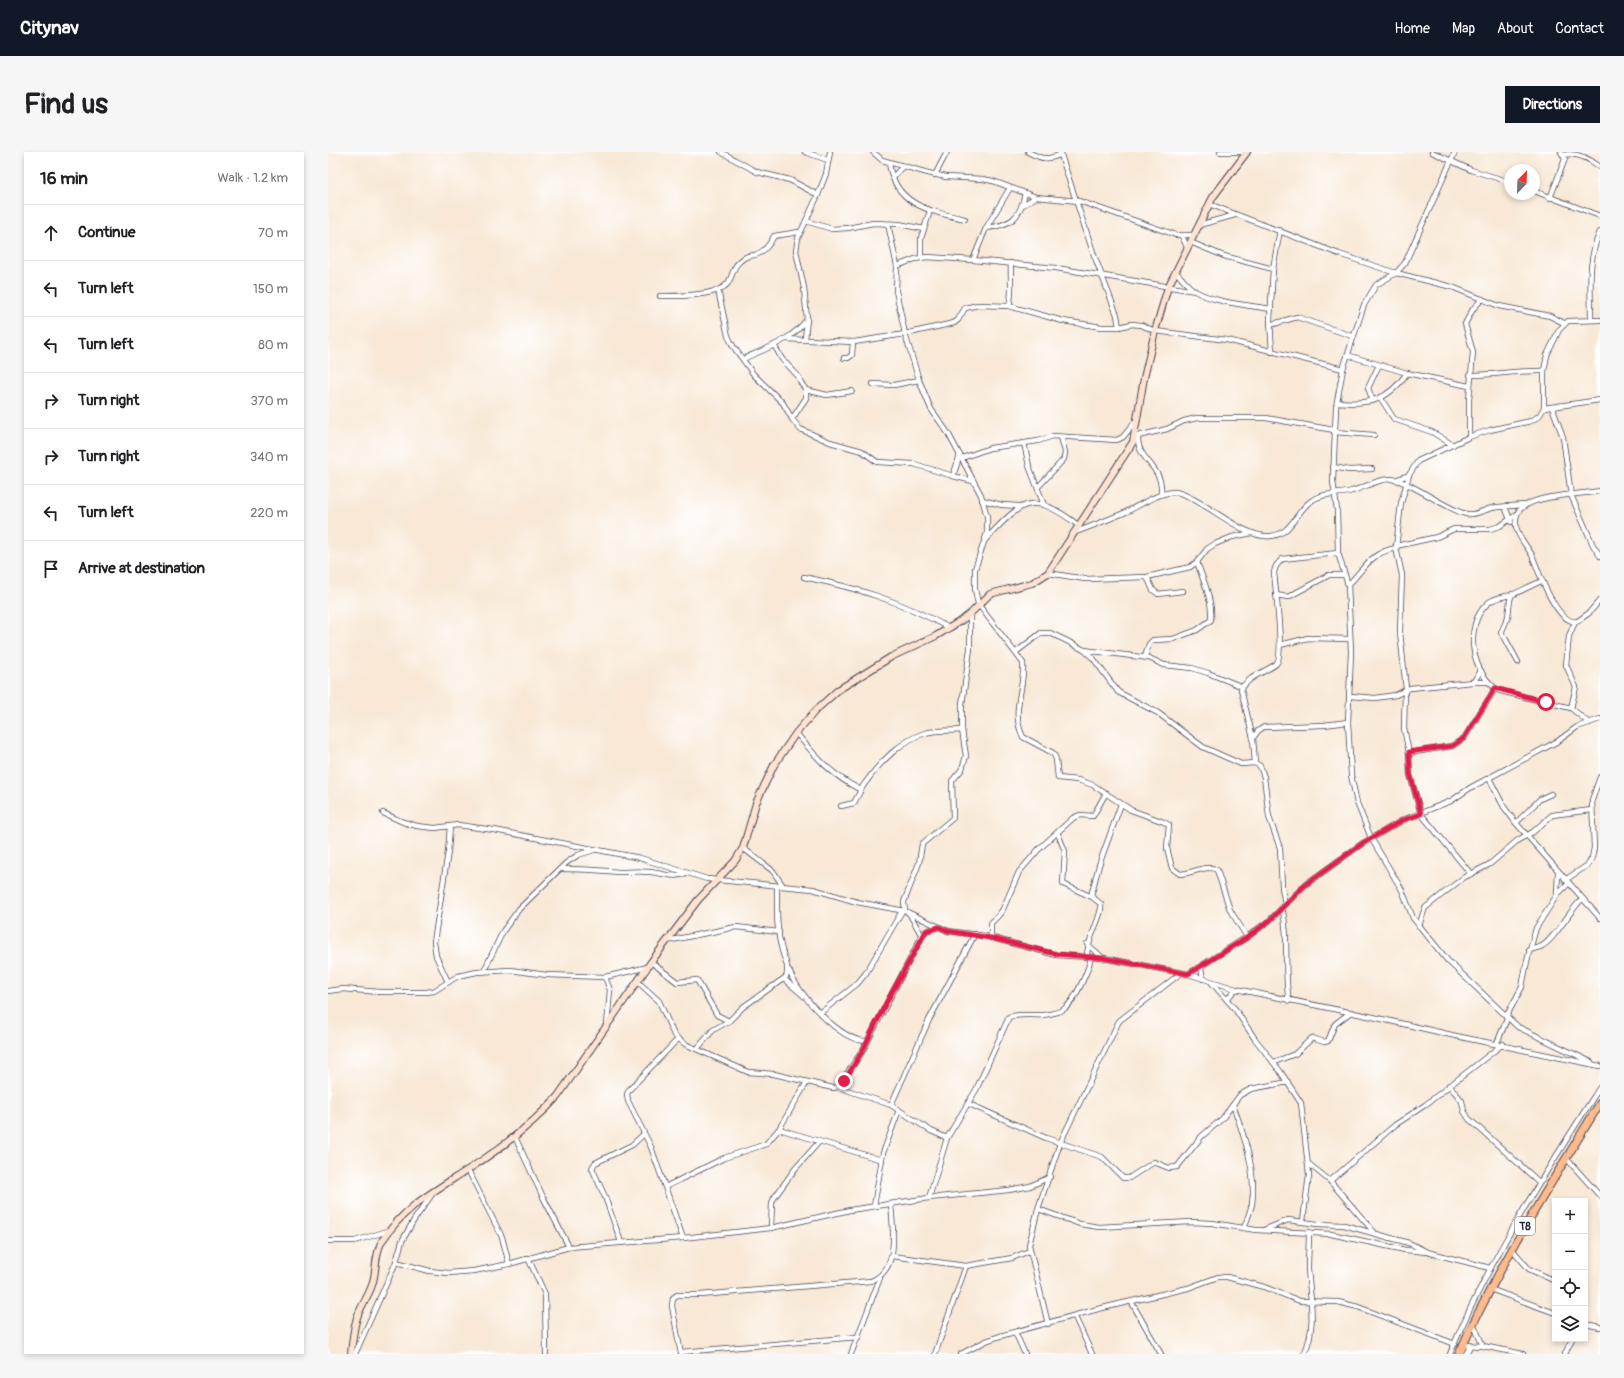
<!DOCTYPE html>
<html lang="en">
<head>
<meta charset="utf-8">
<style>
  :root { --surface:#fff; --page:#f6f6f6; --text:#202124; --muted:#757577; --line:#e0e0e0; --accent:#111827 }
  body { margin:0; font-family:Pangolin,sans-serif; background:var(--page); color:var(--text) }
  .controls { position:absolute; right:12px; bottom:12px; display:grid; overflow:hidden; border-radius:0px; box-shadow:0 2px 6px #0003 }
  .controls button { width:36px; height:36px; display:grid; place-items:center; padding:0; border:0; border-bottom:1px solid var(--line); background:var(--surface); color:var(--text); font:20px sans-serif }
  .compass { position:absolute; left:1176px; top:12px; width:36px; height:36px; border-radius:50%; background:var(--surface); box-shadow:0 2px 6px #0003; rotate:23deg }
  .stop { position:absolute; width:12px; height:12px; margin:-9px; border:3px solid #e11d48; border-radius:50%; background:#fff }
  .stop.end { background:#e11d48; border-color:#fff; box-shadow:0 1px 4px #0008 }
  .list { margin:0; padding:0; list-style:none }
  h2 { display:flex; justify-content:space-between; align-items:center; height:52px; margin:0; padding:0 16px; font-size:17px }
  h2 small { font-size:13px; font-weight:400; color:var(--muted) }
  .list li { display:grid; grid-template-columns:26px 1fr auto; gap:12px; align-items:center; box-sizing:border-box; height:56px; padding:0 16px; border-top:1px solid var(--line) }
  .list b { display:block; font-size:15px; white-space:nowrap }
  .list em { font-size:13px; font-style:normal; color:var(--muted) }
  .icon { flex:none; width:22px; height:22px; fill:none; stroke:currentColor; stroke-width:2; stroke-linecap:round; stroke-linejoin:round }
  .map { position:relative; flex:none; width:1272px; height:1202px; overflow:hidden; border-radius:0px }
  header { display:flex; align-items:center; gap:24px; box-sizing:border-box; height:56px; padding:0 20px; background:var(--accent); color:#fff }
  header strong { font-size:19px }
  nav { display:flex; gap:22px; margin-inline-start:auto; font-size:14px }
  .intro { display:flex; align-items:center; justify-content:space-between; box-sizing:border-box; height:96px; padding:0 24px }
  h1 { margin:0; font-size:28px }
  .button { padding:10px 18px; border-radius:0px; background:var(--accent); color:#fff; font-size:14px; font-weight:700 }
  main { display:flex; gap:24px; padding:0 24px }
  aside { flex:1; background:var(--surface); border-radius:0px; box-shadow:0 2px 6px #0003 }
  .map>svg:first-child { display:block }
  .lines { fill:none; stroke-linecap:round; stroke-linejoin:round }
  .street-casing { stroke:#424052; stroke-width:6 }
  .secondary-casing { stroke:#424052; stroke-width:8 }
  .primary-casing { stroke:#424052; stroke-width:9 }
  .street { stroke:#fff; stroke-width:4.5 }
  .secondary { stroke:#fee3d1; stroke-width:6 }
  .primary { stroke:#fcba8d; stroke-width:7 }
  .route { stroke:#e11d48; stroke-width:5 }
  .labels { text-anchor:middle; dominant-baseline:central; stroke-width:3.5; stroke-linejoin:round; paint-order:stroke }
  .shield { fill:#fff; stroke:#646476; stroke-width:1 }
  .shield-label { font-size:11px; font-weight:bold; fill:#22223b }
</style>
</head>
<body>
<header>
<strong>Citynav</strong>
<nav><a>Home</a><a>Map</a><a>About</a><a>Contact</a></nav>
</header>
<div class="intro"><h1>Find us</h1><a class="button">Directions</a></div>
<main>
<aside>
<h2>16 min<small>Walk · 1.2 km</small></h2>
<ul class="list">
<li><svg class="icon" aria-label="ahead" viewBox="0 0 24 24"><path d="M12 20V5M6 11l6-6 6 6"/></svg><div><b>Continue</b></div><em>70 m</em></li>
<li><svg class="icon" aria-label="left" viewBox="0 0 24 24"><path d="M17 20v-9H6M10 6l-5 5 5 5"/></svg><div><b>Turn left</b></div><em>150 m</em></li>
<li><svg class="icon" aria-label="left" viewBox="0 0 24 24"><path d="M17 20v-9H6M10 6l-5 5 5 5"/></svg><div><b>Turn left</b></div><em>80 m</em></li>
<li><svg class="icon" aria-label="right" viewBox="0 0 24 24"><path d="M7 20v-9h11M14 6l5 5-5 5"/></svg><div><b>Turn right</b></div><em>370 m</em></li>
<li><svg class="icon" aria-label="right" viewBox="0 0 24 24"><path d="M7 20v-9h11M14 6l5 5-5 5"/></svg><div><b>Turn right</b></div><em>340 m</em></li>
<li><svg class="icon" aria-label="left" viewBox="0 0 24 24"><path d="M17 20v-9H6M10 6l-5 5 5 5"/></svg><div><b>Turn left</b></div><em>220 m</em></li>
<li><svg class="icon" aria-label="arrive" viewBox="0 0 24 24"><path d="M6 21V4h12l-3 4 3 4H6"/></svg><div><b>Arrive at destination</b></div></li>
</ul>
</aside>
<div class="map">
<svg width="1272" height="1202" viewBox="0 0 1272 1202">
  <rect width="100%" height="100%" fill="#fff"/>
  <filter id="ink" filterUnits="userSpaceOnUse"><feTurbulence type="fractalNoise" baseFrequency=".025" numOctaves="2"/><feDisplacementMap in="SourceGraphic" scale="8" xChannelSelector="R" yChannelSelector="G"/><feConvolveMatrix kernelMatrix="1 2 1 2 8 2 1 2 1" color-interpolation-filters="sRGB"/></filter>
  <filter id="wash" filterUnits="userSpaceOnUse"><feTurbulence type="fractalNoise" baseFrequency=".012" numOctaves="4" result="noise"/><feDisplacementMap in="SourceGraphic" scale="16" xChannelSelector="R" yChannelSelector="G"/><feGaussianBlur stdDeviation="0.9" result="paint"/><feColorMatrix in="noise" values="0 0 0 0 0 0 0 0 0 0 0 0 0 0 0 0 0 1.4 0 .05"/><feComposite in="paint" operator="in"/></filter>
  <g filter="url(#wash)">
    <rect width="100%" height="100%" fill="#f8e8d5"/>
  </g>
  <g filter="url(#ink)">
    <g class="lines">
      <defs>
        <g id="street">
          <path d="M 393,0 L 429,20 L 462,28 L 490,43"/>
          <path d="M 477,0 L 500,8"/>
          <path d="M 545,0 L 554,8 L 600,21 L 618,25 L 655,27 L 665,29 L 708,45 L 751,49 L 848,83 L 865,83"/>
          <path d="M 700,0 C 714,7 719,9 733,2"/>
          <path d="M 732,0 L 766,103 L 789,163 L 791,175"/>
          <path d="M 892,0 L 913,0"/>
          <path d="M 1104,0 L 1143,18 L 1182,30"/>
          <path d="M 1127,0 L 1077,111 L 1068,121 L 1048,133 L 1036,153 L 1015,217 L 1008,255 L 1005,329 L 1009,358 L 1010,401 L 1020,433 L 1023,500 L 1020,570 L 1023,623 L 1029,651 L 1043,686 L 1074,738 L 1085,766 L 1120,809 L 1190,875 L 1263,910"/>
          <path d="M 1235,3 C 1248,0 1262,7 1272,15"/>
          <path d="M 561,11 C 567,53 601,59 637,67"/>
          <path d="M 607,23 L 619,0"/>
          <path d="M 565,25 L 575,14"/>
          <path d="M 1206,39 L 1272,64"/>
          <path d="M 1222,46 L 1237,7 L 1233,0"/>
          <path d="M 881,52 L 1011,102 L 1068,121 L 1124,135 L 1171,154 L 1222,164 L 1236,171"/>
          <path d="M 695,53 L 708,45"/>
          <path d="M 478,69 L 504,77 L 520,76 L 545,71 L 571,72 L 596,77"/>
          <path d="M 560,72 L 569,114 L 568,139 L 577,182 L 591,228 L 603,257 L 620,281 L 653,343 L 659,364 L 659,381 L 647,417 L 647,437 L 650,452 L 695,511 C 697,538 682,559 695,585 L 725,601 L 728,607 L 730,626 L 750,628 L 765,633 L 803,658 L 836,670 L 841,673 L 839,696 L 844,716 L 852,722 C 863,722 879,712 889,718 L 902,758 L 919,785"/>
          <path d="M 871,73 L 907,63"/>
          <path d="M 658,76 C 683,73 692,67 697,41"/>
          <path d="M 854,84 L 859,95"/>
          <path d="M 862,90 L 896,104 L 945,117"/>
          <path d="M 593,106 L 593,86 L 602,59"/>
          <path d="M 645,108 L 658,76 L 682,36"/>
          <path d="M 569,114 L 587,107 L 599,105 L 645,108 L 728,116 L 867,139"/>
          <path d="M 847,119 C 853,125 859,134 867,139 C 887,151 920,153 943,157"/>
          <path d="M 390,138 L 400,184 L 405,194 L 426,223 L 455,251 L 464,267 L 472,277 L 502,290 L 534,299 L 549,310 L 586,312 L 625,324 L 645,329"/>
          <path d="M 332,144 C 347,144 390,145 400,131 C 407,120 403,115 416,106 C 420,103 423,104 427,103 C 437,100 442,92 446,84 L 471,80"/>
          <path d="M 681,154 C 685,141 682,126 683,111"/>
          <path d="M 1263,167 C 1263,137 1259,108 1272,80"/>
          <path d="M 942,173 L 969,165 L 1024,184"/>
          <path d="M 456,187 L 526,190 L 577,182 L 626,171 L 630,168 L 637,156 L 650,153 L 681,154 L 735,169 L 774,175 L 791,175 L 804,172 L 813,173 L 827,179 L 899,188 L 1015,217"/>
          <path d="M 477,187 L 479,167 L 476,136 L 468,99 L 470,86 L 490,43 L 498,22 L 502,0"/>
          <path d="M 446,193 L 454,207 L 470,224 L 473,231 L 478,238 L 499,243 L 524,239"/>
          <path d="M 944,200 L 942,168 L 945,117 L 952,78"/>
          <path d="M 1019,203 L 1079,221 L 1141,234"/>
          <path d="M 516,206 L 520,206 L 524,203 L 525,190"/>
          <path d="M 415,207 C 437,197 465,188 479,167"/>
          <path d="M 1142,223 C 1167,223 1191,218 1216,219"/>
          <path d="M 545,232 L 566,233 L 591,228"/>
          <path d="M 1052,245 L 1066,267 L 1104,280 L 1125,293"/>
          <path d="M 1045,249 L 1040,236 L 1051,213"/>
          <path d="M 1009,250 C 1041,253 1060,249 1079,221"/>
          <path d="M 1224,255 L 1235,285 L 1243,343 L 1265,393 L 1272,404"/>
          <path d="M 1216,256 L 1272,248"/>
          <path d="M 464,267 L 478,246 L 478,238"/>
          <path d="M 1006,280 L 1046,283"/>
          <path d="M 806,285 L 839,277 L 856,269 L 869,266 L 938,266 L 1006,278"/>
          <path d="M 810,285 C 809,309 836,314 833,342"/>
          <path d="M 1141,285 L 1141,248 L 1145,200 L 1137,172 L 1145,157 L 1154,147"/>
          <path d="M 696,291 L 701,314 L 716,353"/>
          <path d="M 634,306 L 662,296 L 710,289 L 725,284 L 789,288 L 795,285 L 808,269"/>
          <path d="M 1005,315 L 1021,318 L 1044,317"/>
          <path d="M 625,324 L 632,303"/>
          <path d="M 1067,328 L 1081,323"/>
          <path d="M 710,335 L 736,307 L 737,300 L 733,285"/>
          <path d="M 1272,339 C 1253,343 1198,342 1189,362 C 1188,366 1187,370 1188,374 C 1189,384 1199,394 1204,403 C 1210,418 1229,475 1250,469 L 1261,461 L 1272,448"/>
          <path d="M 654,348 L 674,353 L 691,354"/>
          <path d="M 1177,355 L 1183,370"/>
          <path d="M 745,381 C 762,375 779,368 796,361 C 811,354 829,341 846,340 C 853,340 859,344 865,347 C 887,358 920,387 943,384 C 964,382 968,359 983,349 C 995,340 1011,343 1024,339 C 1036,336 1047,328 1061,327 C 1078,326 1117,357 1138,362 C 1147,364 1155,358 1164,356 C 1175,354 1186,354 1197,353"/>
          <path d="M 657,388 C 694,350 702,337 750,373"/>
          <path d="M 1068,394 L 1109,385 L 1126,377 L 1162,377 L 1172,374 L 1188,363"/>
          <path d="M 720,421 L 757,427 L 819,425 L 862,415 L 869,410 L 879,397 L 887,392 L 904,385 L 924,381"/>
          <path d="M 476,425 C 529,436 573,449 621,476"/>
          <path d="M 819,425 L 825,438 L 830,442 L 855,439"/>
          <path d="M 1214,429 C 1204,433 1195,438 1186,442 C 1177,445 1167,445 1160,451 C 1134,474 1144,524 1172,539 L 1243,556 L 1261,571"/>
          <path d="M 1020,433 C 1037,416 1042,401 1068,396"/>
          <path d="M 1184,442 L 1182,448 L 1180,465 L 1173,481 L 1177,486 L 1190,510"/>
          <path d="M 948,443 L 960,445 L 1001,423 L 1017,423"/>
          <path d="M 952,493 L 980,486 L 1022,487"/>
          <path d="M 756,498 L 821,506 L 836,513 L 864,516 L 880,521 L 915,535"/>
          <path d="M 688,500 L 713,481 L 722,481 L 737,488 L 756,498 L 765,506 L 790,540 L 830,561 L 875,595 L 913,612 L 927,611 L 932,614 L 936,625 L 941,665 L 952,696 L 954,735 L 957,753"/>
          <path d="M 817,505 L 821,492 L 825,488 L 845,487 L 869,478 L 883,468 C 885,449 875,428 869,410"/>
          <path d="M 1145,530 L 1159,530"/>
          <path d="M 1078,537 L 1072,480 L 1074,423 L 1068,396 L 1073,351 L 1081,323 L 1090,309 L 1141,285 L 1162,278 L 1203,269 L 1211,264 L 1216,256 L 1216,219 L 1219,203 L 1231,178 L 1240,169 L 1272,168"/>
          <path d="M 1077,538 L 1076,576 L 1081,601 L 1082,623 L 1093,662 L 1143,722"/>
          <path d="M 1022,544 L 1047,546 L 1068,543 L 1082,536 L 1145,530 L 1153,519"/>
          <path d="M 1243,556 L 1248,535 L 1238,513 L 1241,484 L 1247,470"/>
          <path d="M 468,581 C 489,606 503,623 533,638"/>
          <path d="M 925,586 L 930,579 L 936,575 L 996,573 L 1020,570"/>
          <path d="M 1081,601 L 1124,594 L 1136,586 L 1167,537"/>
          <path d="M 927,611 L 925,586 L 913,538 C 920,524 936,521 948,512 C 957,505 947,435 946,420 L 948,414 L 954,407 L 1010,401"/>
          <path d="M 1161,626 L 1176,655 L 1188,671 L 1272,766"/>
          <path d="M 513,654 L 526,651 C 530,644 533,636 538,630 C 552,610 574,588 597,581 C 609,578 622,579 634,578"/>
          <path d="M 55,661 L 75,670 L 89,674 L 107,676 L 130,673 L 166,678 L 312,706 L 379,727 L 485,737 L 529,750 L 577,759 L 620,779 L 657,784 L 728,803 L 775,806 L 860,822 L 908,837 L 1045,865 L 1128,884 L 1272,914"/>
          <path d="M 1188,671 L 1212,647 L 1223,642"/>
          <path d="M 730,682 L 737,699 L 735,732 L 764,745 L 773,752 C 775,764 759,786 759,804"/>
          <path d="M 415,696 L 445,719 L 455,734"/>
          <path d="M 233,717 C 253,717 271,718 291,720 C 302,720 312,719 322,720 C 335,721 346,727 358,721"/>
          <path d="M 1237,728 L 1260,713 L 1264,706 L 1266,696 L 1264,648 L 1272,625"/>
          <path d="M 1229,742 L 1230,720"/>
          <path d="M 763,744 L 771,713 L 793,652"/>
          <path d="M 954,755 C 962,788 955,817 961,849"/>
          <path d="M 577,759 L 576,750 L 591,711 L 594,692 L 625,666 L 624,629 L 634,617 L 638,604 L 634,578 L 634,552 L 642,497 L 642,462"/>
          <path d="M 581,761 L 594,784"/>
          <path d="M 1091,774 L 1097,756 L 1135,726 L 1162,712 L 1190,688 L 1205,680 L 1224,663 L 1264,658"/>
          <path d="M 663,786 L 663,771 L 671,763 L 675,757 L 691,720 L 711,697 L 745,666 L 752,663 L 765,664 L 778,641"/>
          <path d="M 339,789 L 408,775 L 451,780"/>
          <path d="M 759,792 L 775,806"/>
          <path d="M 1201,798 C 1205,797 1210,796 1214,794 C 1225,789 1243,757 1254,747"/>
          <path d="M 323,810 L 349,830 L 369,828 L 389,863 L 401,869"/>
          <path d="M 873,815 L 875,827"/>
          <path d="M 461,818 C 469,842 513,890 539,889"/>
          <path d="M 156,819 L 175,779 L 191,757 L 238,711 L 250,703 L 266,698"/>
          <path d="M 860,822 L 919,785 L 942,768 L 978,732 L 1035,691 L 1075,668 L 1123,649 L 1142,636 L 1230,589 L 1249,575 L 1272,567"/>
          <path d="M 277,825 L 282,838 L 279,873"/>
          <path d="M 456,827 L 476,844"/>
          <path d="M 120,830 L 108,804 L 106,790 L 120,700 L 122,674"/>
          <path d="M 310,830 L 331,849 L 346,883 L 357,892 L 420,920 L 446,922 L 505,936 L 510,935 L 535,898 L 594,784 L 598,779 L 610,775"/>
          <path d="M 884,831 L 907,857 L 927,887 L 952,919 L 973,951 L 981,1023 L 975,1069"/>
          <path d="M 0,839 L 14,837 L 52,840 L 98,840 L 106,839 L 130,824 L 149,820 L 182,818 L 219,823 L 277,825 L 320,815"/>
          <path d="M 899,847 L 908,837"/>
          <path d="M 492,861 L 529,832 L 538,821 L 574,759"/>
          <path d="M 1178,865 L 1194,835 L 1199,809 L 1208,776 L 1229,743 L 1241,731"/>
          <path d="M 350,887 L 301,938 L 299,942 L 300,949 L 323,995 L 355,1086"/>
          <path d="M 1169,891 L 1179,867"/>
          <path d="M 369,897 L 385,878 L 401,869 L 415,855 L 458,825 C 462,815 456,807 454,798 C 448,778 449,755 449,735"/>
          <path d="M 946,910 L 967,902 L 984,886 L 996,890 L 1000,889 L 1007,872 L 1023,860"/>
          <path d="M 1121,933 L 1134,949 L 1136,959 L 1141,967 L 1211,1030"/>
          <path d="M 510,935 L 563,953 L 603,979 L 619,986"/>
          <path d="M 641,952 L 718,986 L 774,1005 L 795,1026 L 801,1026 L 826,1010 L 841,1016 L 849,1015 L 874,984 L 894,967 L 912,943 L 923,937 L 960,930"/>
          <path d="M 563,953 L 601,868 L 647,782"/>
          <path d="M 905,953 C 916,983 929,1021 924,1052 C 922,1060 919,1068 916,1076"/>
          <path d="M 451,977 L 554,1008"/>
          <path d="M 187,985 L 215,1045 L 241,1095"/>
          <path d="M 1238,1006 L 1272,1044"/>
          <path d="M 981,1012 L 1002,1029 L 1046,1080"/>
          <path d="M 140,1018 L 174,1085 L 181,1112"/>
          <path d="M 1002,1029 L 1067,973 L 1097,953 L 1175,892"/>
          <path d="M 337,1035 L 396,1006 L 438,992 L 451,977 L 479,930"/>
          <path d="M 601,1046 L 619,986 L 648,938 L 681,865 C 692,861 704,864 715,863 C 722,862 731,861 736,857 C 747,850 761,817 763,805"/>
          <path d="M 546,1054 L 555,1001 L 571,958"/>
          <path d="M 710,1057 L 752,1072 L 771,1075 L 863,1070 L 884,1071 L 928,1078 L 1003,1082 L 1077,1098 L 1099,1100 L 1162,1116"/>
          <path d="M 443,1076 L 444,1051 L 446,1046 L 467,1017 L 491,990"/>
          <path d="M 938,1077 L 960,1068 L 990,1072 L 1016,1073 L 1081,1091 L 1097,1099"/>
          <path d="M 0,1089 L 27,1089 L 63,1078"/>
          <path d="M 293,1090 L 277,1045 L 264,1016 L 267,1011 L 304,993 L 316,982"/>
          <path d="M 1184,1097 L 1201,1117 L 1227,1129"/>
          <path d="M 564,1104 L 638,1114 L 684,1106 L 701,1099"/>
          <path d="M 200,1106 L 217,1142 L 218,1202"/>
          <path d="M 68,1110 L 102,1119 L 120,1121 L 146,1119 L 181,1112 L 241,1095 L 355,1086 L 443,1076 L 522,1058 L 601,1046 L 681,1038 L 702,1034 L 722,1025"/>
          <path d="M 1162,1137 L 1227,1161"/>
          <path d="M 804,1151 L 833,1202"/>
          <path d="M 747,1165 L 764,1202"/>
          <path d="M 1145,1171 L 1155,1194"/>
          <path d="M 720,1172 L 701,1093 L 710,1057 L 732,991 L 791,869 L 853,821"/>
          <path d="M 1257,1172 L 1272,1175"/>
          <path d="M 687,1180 L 697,1202"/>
          <path d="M 1135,1193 L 1155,1194 L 1195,1202"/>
          <path d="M 353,1200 L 530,1185"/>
          <path d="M 27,1202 L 68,1110 L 74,1089 L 86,1068 L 105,1041"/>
          <path d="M 353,1202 L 344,1154 L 345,1146 L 349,1143 L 372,1143 L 543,1129 C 572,1118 565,1078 563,1052"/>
          <path d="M 523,1202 L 552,1126"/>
          <path d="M 607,1202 L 638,1114"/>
          <path d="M 633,1202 L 658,1189 L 672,1184 L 770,1157 L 860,1136 L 890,1125 L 899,1125 L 936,1135 L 972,1149 L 1010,1150 L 1030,1155 L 1127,1192"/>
          <path d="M 976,1202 C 989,1176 982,1145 980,1117 C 980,1105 981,1092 981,1080"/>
          <path d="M 1122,1202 C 1161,1107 1217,1021 1272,935"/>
          <path d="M 1138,1202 L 1142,1194"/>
          <path d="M 1237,1202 L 1244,1187"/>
        </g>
        <path id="secondary" d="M 23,1202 C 24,1191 25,1180 28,1169 C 31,1156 40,1146 44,1133 C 49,1119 46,1103 54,1089 C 78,1052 109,1038 144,1015 C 176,994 205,972 230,944 L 323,810 L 370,748 L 407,709 L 415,696 L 428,651 L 446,613 L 468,581 L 488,558 L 510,538 L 563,505 L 608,484 L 634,468 L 642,462 L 662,442 L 704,431 L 720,421 L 805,290 L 816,226 L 827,179 L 840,135 L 885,45 L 919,0"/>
        <path id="primary" d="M 1131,1202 C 1170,1114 1222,1033 1272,951"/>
      </defs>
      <use href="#street" class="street-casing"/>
      <use href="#secondary" class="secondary-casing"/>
      <use href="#primary" class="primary-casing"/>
      <use href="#street" class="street"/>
      <use href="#secondary" class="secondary"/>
      <use href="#primary" class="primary"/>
    </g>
  </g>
  <g class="lines" filter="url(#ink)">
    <path class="route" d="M 516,929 L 535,898 L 557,853 L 598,779 L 611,775 L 620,779 L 663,786 L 728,802 L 775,806 L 860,822 L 920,785 L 942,768 L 978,732 L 1035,691 L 1075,668 L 1093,662 L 1082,622 L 1081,600 L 1124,594 L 1136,586 L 1167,536 L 1218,550"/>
  </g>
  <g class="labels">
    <rect class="shield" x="1187" y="1065" width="20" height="18" rx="3"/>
    <g class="shield-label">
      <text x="1197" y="1074">T8</text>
    </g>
  </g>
</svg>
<div class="controls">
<button>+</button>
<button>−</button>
<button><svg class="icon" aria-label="locate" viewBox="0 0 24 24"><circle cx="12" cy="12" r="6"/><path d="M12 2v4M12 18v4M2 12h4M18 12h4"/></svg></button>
<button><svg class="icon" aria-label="layers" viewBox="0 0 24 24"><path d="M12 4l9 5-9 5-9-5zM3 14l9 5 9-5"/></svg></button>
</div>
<svg class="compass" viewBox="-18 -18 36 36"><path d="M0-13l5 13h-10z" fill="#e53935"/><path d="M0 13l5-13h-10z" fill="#757577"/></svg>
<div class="stop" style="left:1218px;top:550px"></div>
<div class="stop end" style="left:516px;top:929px"></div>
</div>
</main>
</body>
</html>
